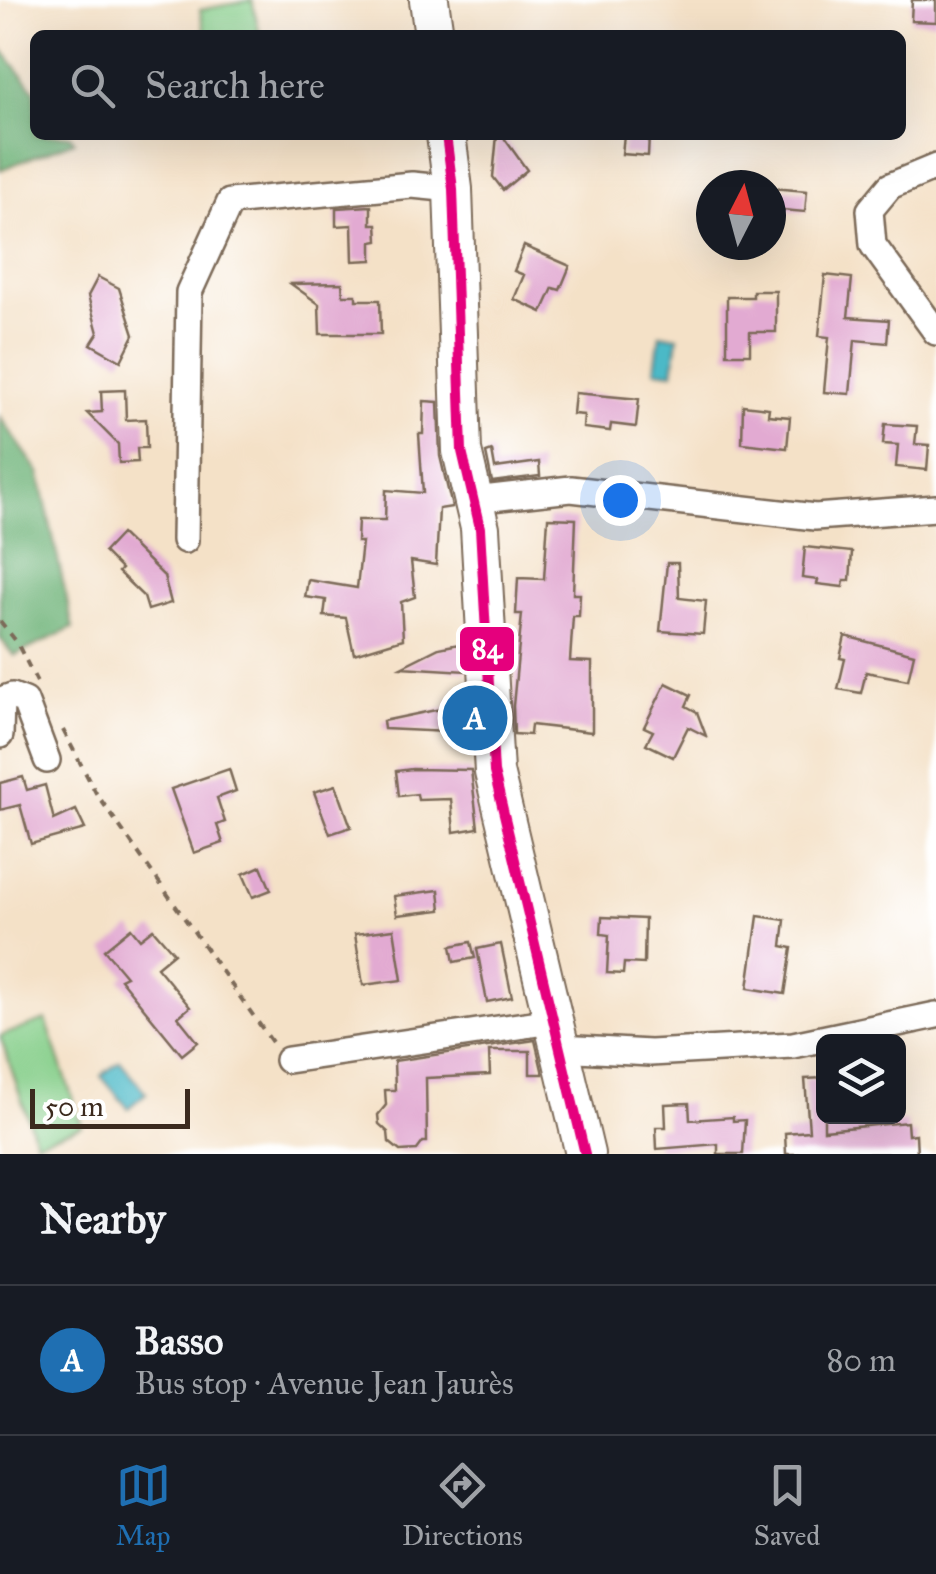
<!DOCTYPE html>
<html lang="en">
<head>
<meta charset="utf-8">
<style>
  :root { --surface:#171b24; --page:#20242c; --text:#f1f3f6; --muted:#9ea1a6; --line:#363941; --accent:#1f6fb2 }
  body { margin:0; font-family:"IM FELL Great Primer",serif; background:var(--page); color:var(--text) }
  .controls { position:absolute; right:30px; bottom:30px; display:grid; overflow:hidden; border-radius:15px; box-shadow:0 10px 40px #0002 }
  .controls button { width:90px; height:90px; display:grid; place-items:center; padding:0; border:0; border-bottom:2px solid var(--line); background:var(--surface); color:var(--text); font:50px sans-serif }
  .compass { position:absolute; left:696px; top:170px; width:90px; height:90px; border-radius:50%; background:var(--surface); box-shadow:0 10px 40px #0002; rotate:6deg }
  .scale { position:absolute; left:30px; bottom:25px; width:160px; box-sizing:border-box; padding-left:10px; border:5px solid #3b2a1e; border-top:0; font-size:28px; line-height:35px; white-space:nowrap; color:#3b2a1e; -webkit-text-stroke:8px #fff; paint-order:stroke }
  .you { position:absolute; left:620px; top:500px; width:35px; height:35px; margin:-25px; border:8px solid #fff; border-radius:50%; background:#1a73e8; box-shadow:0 0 0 15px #1a73e833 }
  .badge { display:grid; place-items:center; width:65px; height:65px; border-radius:50%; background:var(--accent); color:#fff; font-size:32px; font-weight:700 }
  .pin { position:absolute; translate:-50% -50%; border:5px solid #fff; box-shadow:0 2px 10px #0006 }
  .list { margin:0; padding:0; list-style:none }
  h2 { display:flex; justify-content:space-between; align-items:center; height:130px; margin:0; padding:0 40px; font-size:42px }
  h2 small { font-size:32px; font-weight:400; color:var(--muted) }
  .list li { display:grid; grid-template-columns:65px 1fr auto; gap:30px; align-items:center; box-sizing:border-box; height:150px; padding:0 40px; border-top:2px solid var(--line) }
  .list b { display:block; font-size:38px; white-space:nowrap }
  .list p { margin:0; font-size:32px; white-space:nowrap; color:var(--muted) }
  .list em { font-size:32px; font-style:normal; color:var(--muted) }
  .icon { flex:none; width:55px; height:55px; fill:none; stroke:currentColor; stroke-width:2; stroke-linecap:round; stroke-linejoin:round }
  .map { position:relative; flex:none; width:936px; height:1154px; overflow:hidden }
  .search { position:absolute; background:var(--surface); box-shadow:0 10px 40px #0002; left:30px; right:30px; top:30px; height:110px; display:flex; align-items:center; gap:25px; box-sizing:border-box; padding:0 35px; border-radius:15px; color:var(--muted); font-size:38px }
  .sheet { height:280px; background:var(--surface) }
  nav { display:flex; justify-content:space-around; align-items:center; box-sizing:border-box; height:140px; border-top:2px solid var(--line); background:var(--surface); font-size:28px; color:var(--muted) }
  nav a { display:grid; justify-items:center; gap:5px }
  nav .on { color:var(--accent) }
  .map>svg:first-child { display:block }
  .green { fill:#87cf8b; stroke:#617c54; stroke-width:2.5 }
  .forest { fill:#6db277; stroke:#546e4a; stroke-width:2.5 }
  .water { fill:#4cb9c7; stroke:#447272; stroke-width:2.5 }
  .building { fill:#e2aad2 }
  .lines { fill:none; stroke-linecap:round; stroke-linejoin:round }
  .street-casing { stroke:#7c6a59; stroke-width:30 }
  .secondary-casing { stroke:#7c6a59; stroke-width:42 }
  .path { stroke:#7c6a59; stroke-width:4; stroke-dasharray:8 8; stroke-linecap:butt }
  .street { stroke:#fff; stroke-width:25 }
  .secondary { stroke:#fff; stroke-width:38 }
  .bus-1-casing { stroke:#fff; stroke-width:18 }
  .bus-1 { stroke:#e5007d; stroke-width:10 }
  .line-badge { stroke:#fff; stroke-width:4 }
  .badge-label { font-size:28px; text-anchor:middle; font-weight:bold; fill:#fff }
</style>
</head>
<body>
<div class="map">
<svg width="936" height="1154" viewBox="0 0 936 1154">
  <rect width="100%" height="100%" fill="#fff"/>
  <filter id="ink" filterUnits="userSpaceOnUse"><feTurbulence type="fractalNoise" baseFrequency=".01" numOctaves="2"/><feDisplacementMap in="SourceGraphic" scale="20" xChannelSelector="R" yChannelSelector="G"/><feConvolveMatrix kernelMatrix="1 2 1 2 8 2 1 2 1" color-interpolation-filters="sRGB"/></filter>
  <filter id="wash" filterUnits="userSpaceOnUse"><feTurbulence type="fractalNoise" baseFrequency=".0048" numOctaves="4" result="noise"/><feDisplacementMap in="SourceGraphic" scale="40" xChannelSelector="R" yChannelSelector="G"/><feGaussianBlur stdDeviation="2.25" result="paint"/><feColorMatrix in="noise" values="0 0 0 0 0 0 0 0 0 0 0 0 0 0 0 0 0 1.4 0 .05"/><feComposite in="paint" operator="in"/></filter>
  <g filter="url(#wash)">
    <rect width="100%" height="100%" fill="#f4e1c7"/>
    <g class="green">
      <path d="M 252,0 L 260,35 L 205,35 L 200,10 Z"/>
      <path d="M 46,1020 L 82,1126 L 36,1142 L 0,1036 Z"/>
    </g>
    <g class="forest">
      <path d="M 0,47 L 35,91 L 35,135 L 70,135 L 74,141 L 0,170 Z"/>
      <path d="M 0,417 L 39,472 L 73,628 L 14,656 L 0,638 Z"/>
    </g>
    <g class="water">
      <path d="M 660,334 L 678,337 L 673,372 L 655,370 Z"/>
      <path d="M 120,1061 L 146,1093 L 128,1108 L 101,1076 Z"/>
    </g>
    <g id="blocks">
      <g class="building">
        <path d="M 912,0 L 936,0 L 936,22 L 911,21 Z"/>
        <path d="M 497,135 L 502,135 L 527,170 L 503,190 L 493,177 Z"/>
        <path d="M 624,135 L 649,135 L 648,156 L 622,154 Z"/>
        <path d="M 771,188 L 807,191 L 805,212 L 771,209 Z"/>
        <path d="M 371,206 L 371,224 L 377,224 L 378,241 L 372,242 L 372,260 L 353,261 L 352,225 L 336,226 L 336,208 Z"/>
        <path d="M 524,246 L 570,266 L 560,290 L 553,288 L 542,312 L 514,299 L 524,275 L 514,271 Z"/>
        <path d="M 825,275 L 852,278 L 848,317 L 889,320 L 887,343 L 855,340 L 850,394 L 824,392 L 829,337 L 819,336 Z"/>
        <path d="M 98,277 L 119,288 L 134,335 L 121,361 L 91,344 L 98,333 L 88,296 Z"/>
        <path d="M 342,283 L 343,295 L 356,295 L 356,300 L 380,300 L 381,334 L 320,334 L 319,304 L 291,284 Z"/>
        <path d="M 753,291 L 776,291 L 776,332 L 750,332 L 750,354 L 727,354 L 727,297 L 753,297 Z"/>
        <path d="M 125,390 L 126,420 L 146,419 L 147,448 L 137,448 L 138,462 L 119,463 L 118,444 L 87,413 L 102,412 L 101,391 Z"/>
        <path d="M 575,393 L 639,399 L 636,427 L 611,424 L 610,431 L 583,428 L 584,415 L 573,414 Z"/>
        <path d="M 424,401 L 438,402 L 440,456 L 452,507 L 439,509 L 436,565 L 411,561 L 415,597 L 401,602 L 403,639 L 354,654 L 346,618 L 324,616 L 326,600 L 305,597 L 308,580 L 357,588 L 362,542 L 357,542 L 358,520 L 385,520 L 386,490 L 423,493 L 419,434 L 423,434 Z"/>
        <path d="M 743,405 L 769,408 L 768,415 L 790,417 L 787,448 L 742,443 Z"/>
        <path d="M 885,424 L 917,426 L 915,444 L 929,445 L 927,470 L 896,467 L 898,445 L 883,444 Z"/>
        <path d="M 492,451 L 495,468 L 539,462 L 540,476 L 492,482 L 486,453 Z"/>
        <path d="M 548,518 L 576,519 L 573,594 L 580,594 L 579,616 L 573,616 L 570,661 L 592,662 L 592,732 L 531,725 L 530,735 L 514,734 L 513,706 L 522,614 L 516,614 L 518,578 L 544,579 Z"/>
        <path d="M 121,534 L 164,576 L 171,603 L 148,610 L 144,597 L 118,572 L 121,569 L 104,552 Z"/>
        <path d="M 805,547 L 852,552 L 850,580 L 844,580 L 843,587 L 817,584 L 818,580 L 802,578 Z"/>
        <path d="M 667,563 L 678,563 L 679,598 L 706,601 L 703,634 L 660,631 Z"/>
        <path d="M 845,636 L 914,654 L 908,680 L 866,672 L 861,693 L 838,689 L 845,659 L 840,658 Z"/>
        <path d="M 464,643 L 466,671 L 401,667 L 439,648 Z"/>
        <path d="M 666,683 L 691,695 L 686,706 L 697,712 L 706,736 L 688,727 L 673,757 L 646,744 L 653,731 L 644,727 Z"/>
        <path d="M 449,700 L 467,702 L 469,733 L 384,729 L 383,721 L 450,707 Z"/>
        <path d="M 229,769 L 236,791 L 217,798 L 225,822 L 217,825 L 223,843 L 194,853 L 171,789 Z"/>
        <path d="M 412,769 L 471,770 L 478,828 L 454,832 L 451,799 L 418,800 L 417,794 L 399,796 L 396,771 Z"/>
        <path d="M 23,777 L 27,790 L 45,785 L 54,820 L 76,810 L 85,829 L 31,844 L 20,805 L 0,810 L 0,783 Z"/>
        <path d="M 336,785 L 351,827 L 330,834 L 314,792 Z"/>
        <path d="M 261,866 L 271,890 L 253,897 L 243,874 Z"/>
        <path d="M 439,890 L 441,910 L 397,915 L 394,896 Z"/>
        <path d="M 758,916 L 785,920 L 782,946 L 792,948 L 785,994 L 748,988 Z"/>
        <path d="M 602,917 L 645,919 L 644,964 L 624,963 L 623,974 L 607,973 L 609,935 L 601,934 Z"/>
        <path d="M 131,928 L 140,939 L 153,929 L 174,953 L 157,967 L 190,1007 L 178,1017 L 198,1042 L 182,1055 L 120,979 L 126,976 L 104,950 Z"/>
        <path d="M 394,929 L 402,980 L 363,985 L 355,934 Z"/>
        <path d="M 471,942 L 475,958 L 454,962 L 451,946 Z"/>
        <path d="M 501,944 L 512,997 L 487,1002 L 477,949 Z"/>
        <path d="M 535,1040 L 543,1074 L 530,1074 L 530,1051 L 489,1051 L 490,1075 L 426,1078 L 427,1142 L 423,1142 L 417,1150 L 400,1151 L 389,1142 L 388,1132 L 379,1124 L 378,1115 L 386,1105 L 385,1090 L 395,1090 L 394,1061 Z"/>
        <path d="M 824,1078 L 824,1130 L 907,1122 L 908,1135 L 916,1134 L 917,1154 L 786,1154 L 785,1133 L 809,1131 L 805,1079 Z"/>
        <path d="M 689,1103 L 690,1120 L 733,1117 L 733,1121 L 745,1120 L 743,1154 L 718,1154 L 718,1144 L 657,1149 L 656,1127 L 666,1127 L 665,1104 Z"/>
      </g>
    </g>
  </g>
  <g filter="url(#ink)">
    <use href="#blocks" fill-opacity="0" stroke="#7c6a59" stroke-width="2.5"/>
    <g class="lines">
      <defs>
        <g id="street">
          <path d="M 936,167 L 890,186 L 870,210 L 873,245 L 936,332"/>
          <path d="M 474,500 L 571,489 L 815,517 L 936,508"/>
          <path d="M 185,540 L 189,292 L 230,202 L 412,185 L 453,189"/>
          <path d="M 0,735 L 1,700 L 12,696 L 25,701 L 47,760"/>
          <path d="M 560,1048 L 650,1053 L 793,1045 L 936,1015"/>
          <path d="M 288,1060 L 552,1021"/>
        </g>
        <g id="secondary">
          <path d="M 429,0 L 434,35"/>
          <path d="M 446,135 L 453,189 L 462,451 L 480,528 L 494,772 L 585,1154"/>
        </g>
      </defs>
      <use href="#street" class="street-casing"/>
      <use href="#secondary" class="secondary-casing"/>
      <g class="path">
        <path d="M 0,621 L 16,641 L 37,682"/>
        <path d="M 63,730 L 96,793 L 274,1045"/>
      </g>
      <use href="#street" class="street"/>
      <use href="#secondary" class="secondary"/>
      <defs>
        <path id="bus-1" d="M 446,135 L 453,189 L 462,451 L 480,528 L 494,772 L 585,1154"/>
      </defs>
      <use href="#bus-1" class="bus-1-casing"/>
      <use href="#bus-1" class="bus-1"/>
    </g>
  </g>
  <rect class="line-badge" x="458" y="625" width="58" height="48" rx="10" fill="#e5007d"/>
  <g class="badge-label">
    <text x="487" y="658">84</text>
  </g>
</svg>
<div class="controls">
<button><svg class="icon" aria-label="layers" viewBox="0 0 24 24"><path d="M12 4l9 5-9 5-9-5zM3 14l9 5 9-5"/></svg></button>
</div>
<svg class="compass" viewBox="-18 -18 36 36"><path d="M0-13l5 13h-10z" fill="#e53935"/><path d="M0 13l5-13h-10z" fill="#9ea1a6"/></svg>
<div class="scale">50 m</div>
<div class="you"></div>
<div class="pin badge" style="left:475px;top:718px">A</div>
<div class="search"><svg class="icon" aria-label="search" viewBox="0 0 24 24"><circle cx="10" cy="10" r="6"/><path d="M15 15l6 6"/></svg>Search here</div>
</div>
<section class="sheet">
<h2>Nearby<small></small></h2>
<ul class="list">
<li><span class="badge">A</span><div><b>Basso</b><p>Bus stop · Avenue Jean Jaurès</p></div><em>80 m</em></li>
</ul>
</section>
<nav>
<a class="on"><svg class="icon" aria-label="map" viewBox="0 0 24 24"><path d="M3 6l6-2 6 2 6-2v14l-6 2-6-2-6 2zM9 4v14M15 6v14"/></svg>Map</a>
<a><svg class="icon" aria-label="directions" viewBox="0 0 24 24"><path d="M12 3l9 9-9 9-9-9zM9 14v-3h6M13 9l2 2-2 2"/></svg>Directions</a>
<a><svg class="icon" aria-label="saved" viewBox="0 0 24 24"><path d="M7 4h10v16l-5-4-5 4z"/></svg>Saved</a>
</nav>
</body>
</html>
